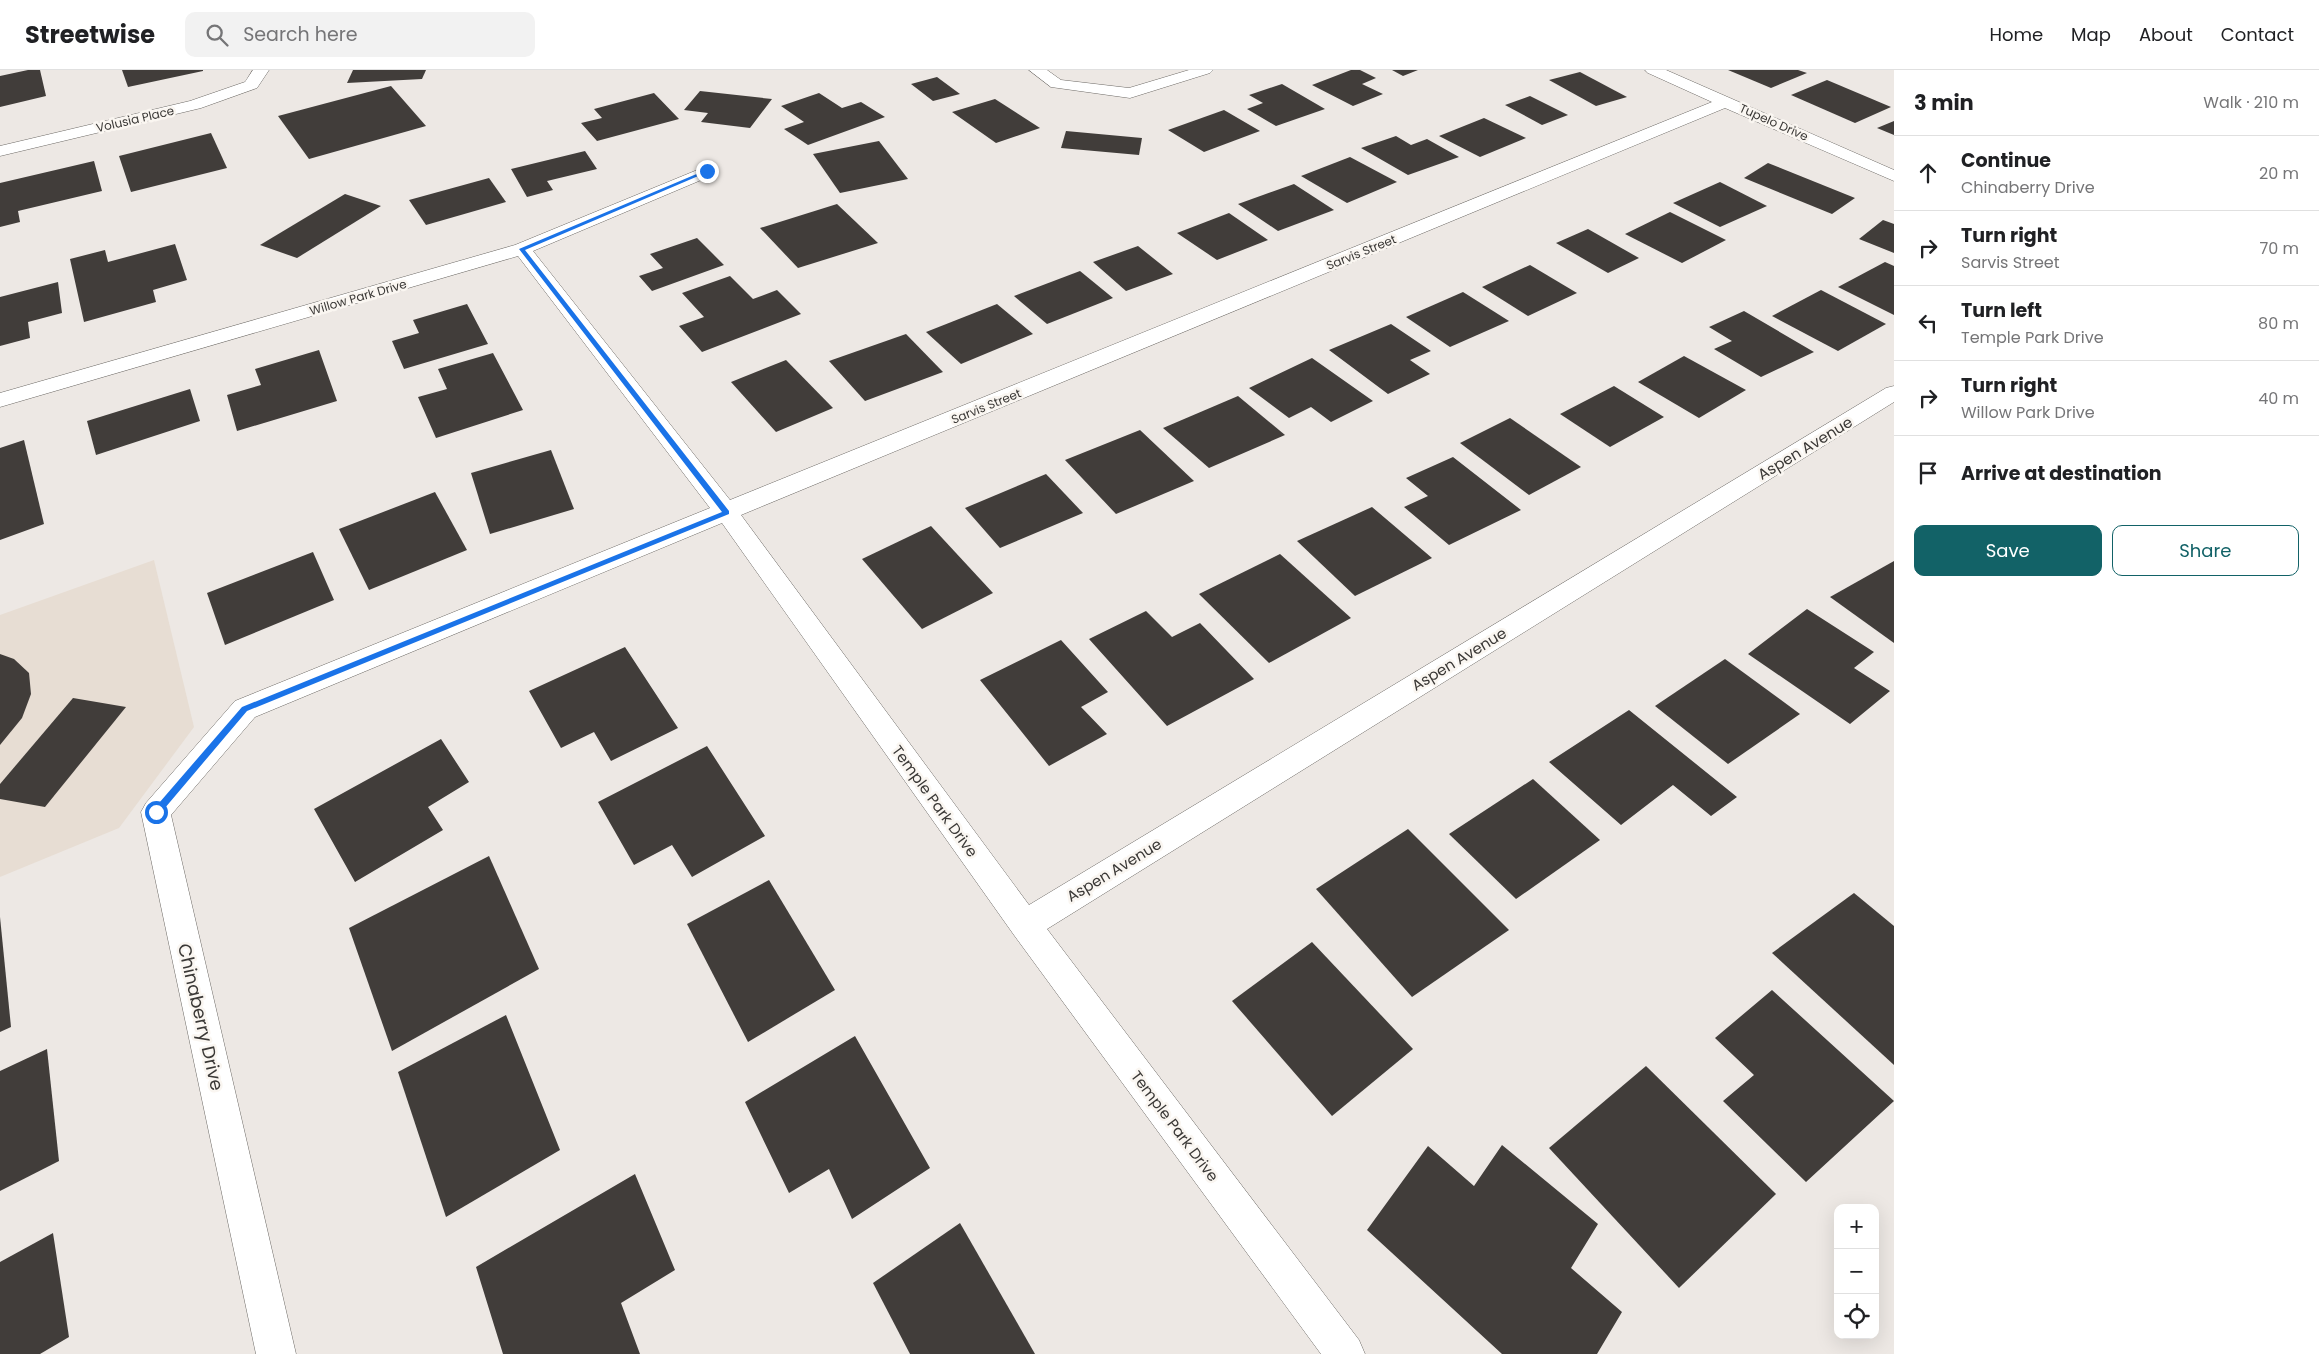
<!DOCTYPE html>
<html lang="en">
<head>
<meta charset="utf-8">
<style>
  :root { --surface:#fff; --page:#f2f2f2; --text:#202124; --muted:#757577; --line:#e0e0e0; --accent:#126267 }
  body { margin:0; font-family:Poppins,sans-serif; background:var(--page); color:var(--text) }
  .controls { position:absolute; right:15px; bottom:15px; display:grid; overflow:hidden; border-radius:10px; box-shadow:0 5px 20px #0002 }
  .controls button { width:45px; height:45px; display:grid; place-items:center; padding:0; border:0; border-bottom:1px solid var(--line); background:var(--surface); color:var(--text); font:25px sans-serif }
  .stop { position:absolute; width:15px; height:15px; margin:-11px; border:4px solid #1a73e8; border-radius:50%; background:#fff }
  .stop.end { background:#1a73e8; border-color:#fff; box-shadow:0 1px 5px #0008 }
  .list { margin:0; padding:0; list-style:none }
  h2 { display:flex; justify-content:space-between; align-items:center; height:65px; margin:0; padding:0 20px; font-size:21px }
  h2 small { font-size:16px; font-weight:400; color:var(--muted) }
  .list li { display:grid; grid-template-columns:32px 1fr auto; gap:15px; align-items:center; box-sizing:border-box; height:75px; padding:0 20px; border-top:1px solid var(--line) }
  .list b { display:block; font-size:19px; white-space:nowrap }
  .list p { margin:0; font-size:16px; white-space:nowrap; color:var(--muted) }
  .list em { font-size:16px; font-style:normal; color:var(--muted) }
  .actions { display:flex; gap:10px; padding:15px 20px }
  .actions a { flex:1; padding:11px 0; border:1px solid var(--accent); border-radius:10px; text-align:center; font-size:18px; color:var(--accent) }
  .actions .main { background:var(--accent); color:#fff }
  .icon { flex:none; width:28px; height:28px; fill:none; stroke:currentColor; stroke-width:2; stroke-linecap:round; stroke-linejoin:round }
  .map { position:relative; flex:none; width:1894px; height:1284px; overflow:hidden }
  header { display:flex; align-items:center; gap:30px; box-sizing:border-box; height:70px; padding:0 25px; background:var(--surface); border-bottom:1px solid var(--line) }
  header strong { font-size:24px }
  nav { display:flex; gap:28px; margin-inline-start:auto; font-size:18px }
  .search { width:350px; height:45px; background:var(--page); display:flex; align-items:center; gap:12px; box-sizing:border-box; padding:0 18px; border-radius:10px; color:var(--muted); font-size:19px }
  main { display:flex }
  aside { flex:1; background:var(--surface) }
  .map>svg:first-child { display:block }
  .built { fill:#e7ddd3 }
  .building { fill:#413d3a }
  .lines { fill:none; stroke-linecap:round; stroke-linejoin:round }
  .minor-casing { stroke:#6d6a66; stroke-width:1 }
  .minor { fill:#fff; fill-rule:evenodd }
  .route { fill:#1a73e8 }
  .labels { text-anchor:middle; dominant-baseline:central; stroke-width:5; stroke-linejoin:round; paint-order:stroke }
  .far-street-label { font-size:12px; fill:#3a3836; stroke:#faf6f1 }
  .street-label { font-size:15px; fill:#3a3836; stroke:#faf6f1 }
  .near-street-label { font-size:18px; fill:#3a3836; stroke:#faf6f1 }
</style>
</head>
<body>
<header>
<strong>Streetwise</strong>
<div class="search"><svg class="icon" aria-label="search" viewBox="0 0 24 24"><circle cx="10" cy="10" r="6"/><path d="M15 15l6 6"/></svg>Search here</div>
<nav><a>Home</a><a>Map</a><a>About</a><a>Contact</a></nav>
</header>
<main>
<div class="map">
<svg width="1894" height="1284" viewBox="0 0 1894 1284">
  <rect width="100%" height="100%" fill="#ede8e4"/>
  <path class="built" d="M 154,490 L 194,657 L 119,758 L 0,807 L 0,545 Z"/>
  <g class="building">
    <path d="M 28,0 L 40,0 L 46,26 L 0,37 L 0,6 Z"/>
    <path d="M 122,0 L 203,0 L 203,1 L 128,17 Z"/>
    <path d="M 353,0 L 426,0 L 422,9 L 347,13 Z"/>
    <path d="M 1351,0 L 1360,0 L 1376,8 L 1362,14 L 1383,24 L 1353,36 L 1312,15 Z"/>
    <path d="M 1392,0 L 1418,0 L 1403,6 Z"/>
    <path d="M 1728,0 L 1798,0 L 1807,3 L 1771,18 Z"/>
    <path d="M 1580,2 L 1627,27 L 1596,36 L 1549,10 Z"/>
    <path d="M 937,7 L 960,24 L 933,31 L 911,14 Z"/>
    <path d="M 1827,10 L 1891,37 L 1855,53 L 1791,25 Z"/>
    <path d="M 1282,14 L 1325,39 L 1276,56 L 1247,39 L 1263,33 L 1249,25 Z"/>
    <path d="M 391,16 L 426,56 L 309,89 L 278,46 Z"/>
    <path d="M 700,21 L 772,29 L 750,58 L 701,52 L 708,43 L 684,40 Z"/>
    <path d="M 654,23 L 679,49 L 597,71 L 581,53 L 602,48 L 594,39 Z"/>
    <path d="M 819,23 L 842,38 L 861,32 L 885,47 L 808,75 L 784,59 L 804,52 L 781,36 Z"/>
    <path d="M 1530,26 L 1568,45 L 1542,55 L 1505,35 Z"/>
    <path d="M 995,29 L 1040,58 L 996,73 L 952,42 Z"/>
    <path d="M 1224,40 L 1260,61 L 1204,82 L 1168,60 Z"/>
    <path d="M 1484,48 L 1526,68 L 1480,87 L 1439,66 Z"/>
    <path d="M 1894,51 L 1894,65 L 1877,58 Z"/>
    <path d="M 1066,61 L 1142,68 L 1139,85 L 1061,78 Z"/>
    <path d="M 211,63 L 227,98 L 131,122 L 119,86 Z"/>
    <path d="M 1396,66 L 1411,75 L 1427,69 L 1459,87 L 1408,105 L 1361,78 Z"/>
    <path d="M 879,71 L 908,109 L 840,123 L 813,84 Z"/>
    <path d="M 585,81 L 597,99 L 547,111 L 553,120 L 527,127 L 511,99 Z"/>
    <path d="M 1350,87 L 1397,112 L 1347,133 L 1301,106 Z"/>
    <path d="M 94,91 L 102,121 L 18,141 L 20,152 L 0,157 L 0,113 Z"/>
    <path d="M 1768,93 L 1855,128 L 1832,144 L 1744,108 Z"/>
    <path d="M 489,108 L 506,132 L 426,155 L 409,130 Z"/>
    <path d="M 1720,112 L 1767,136 L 1720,157 L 1673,133 Z"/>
    <path d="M 1294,114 L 1334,140 L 1278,161 L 1238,134 Z"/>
    <path d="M 345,124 L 381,136 L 297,188 L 260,175 Z"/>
    <path d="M 837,134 L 878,173 L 798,198 L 760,158 Z"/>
    <path d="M 1670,142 L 1726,170 L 1682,193 L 1625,164 Z"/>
    <path d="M 1229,143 L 1268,170 L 1217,190 L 1177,163 Z"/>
    <path d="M 1883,150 L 1894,154 L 1894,183 L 1859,169 Z"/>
    <path d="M 1588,159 L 1639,188 L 1608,203 L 1556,173 Z"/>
    <path d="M 697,168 L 724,195 L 652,221 L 639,206 L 663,198 L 650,184 Z"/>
    <path d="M 175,174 L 187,210 L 153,220 L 156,232 L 84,252 L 70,189 L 105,180 L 108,192 Z"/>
    <path d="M 1138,176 L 1173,204 L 1126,221 L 1093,192 Z"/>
    <path d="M 1885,192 L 1894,196 L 1894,245 L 1838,217 Z"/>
    <path d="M 1530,195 L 1577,223 L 1528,246 L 1482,217 Z"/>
    <path d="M 1080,201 L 1113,228 L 1047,254 L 1014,226 Z"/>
    <path d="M 730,206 L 753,229 L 777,220 L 801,244 L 702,282 L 679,256 L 704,247 L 682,223 Z"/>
    <path d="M 58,212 L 62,243 L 28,252 L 30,268 L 0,276 L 0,227 Z"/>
    <path d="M 1821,220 L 1886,254 L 1838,281 L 1772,246 Z"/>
    <path d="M 1463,222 L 1509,251 L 1450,277 L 1406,247 Z"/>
    <path d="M 467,234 L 488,274 L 404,299 L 392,271 L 419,263 L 413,250 Z"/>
    <path d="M 997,234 L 1033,264 L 961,294 L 926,262 Z"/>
    <path d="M 1744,241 L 1814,282 L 1761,307 L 1714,279 L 1732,271 L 1709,257 Z"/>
    <path d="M 1391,254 L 1431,281 L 1410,290 L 1430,304 L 1388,324 L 1329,280 Z"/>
    <path d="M 906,264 L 943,302 L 865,331 L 829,291 Z"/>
    <path d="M 319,280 L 337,331 L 237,361 L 227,325 L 261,315 L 255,299 Z"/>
    <path d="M 493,283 L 523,340 L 436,368 L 418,327 L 447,319 L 438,299 Z"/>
    <path d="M 1684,286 L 1746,320 L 1699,348 L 1638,312 Z"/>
    <path d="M 1312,288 L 1373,331 L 1331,352 L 1311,337 L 1289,348 L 1249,318 Z"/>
    <path d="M 786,290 L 833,338 L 776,362 L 731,312 Z"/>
    <path d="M 1614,316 L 1664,347 L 1610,377 L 1560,344 Z"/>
    <path d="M 190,319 L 200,351 L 96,385 L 87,351 Z"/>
    <path d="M 1238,326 L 1285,365 L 1209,398 L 1163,358 Z"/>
    <path d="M 1510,348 L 1581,397 L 1529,425 L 1460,373 Z"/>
    <path d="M 1140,360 L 1194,411 L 1116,444 L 1065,390 Z"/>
    <path d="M 24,370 L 44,454 L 0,470 L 0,378 Z"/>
    <path d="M 551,380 L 574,439 L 490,464 L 471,403 Z"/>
    <path d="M 1453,387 L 1521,440 L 1449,475 L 1404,437 L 1428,426 L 1406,408 Z"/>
    <path d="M 1046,404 L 1083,443 L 1000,478 L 965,438 Z"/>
    <path d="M 435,422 L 467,480 L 369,520 L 339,459 Z"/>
    <path d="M 1372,437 L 1432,488 L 1355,526 L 1297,471 Z"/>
    <path d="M 931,456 L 993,523 L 922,559 L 862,489 Z"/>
    <path d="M 313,482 L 334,530 L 225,575 L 207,523 Z"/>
    <path d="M 1280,484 L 1351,548 L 1269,593 L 1199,524 Z"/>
    <path d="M 1894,491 L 1894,573 L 1830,527 Z"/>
    <path d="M 1807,539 L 1874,582 L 1854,598 L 1890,621 L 1850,654 L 1748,584 Z"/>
    <path d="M 1146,541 L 1172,567 L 1200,553 L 1254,609 L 1167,656 L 1089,569 Z"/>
    <path d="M 1061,570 L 1108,622 L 1081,637 L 1107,664 L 1049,696 L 980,610 Z"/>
    <path d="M 625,577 L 678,658 L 611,691 L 594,662 L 561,678 L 529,621 Z"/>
    <path d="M 0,584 L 14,589 L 29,603 L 31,624 L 22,648 L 0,675 Z"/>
    <path d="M 1725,589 L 1800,644 L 1728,694 L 1655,636 Z"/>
    <path d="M 73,628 L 126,637 L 45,737 L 0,729 L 0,714 Z"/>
    <path d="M 1629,640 L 1737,727 L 1711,746 L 1673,715 L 1621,755 L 1549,692 Z"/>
    <path d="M 441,669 L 469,712 L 428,737 L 443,760 L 355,812 L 314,739 Z"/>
    <path d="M 707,676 L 765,766 L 692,807 L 672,775 L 634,795 L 598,732 Z"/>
    <path d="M 1533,709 L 1600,770 L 1516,829 L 1449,764 Z"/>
    <path d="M 1408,759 L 1509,860 L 1412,927 L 1316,819 Z"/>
    <path d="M 489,786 L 539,899 L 392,981 L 349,858 Z"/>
    <path d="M 769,810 L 835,920 L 748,972 L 687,854 Z"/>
    <path d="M 1854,823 L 1894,856 L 1894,995 L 1772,883 Z"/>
    <path d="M 0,847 L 11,957 L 0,962 Z"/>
    <path d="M 1312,872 L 1413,979 L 1332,1046 L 1232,931 Z"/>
    <path d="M 1772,920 L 1894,1031 L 1806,1112 L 1723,1031 L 1754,1005 L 1715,968 Z"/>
    <path d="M 506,945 L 560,1080 L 446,1147 L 398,1002 Z"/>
    <path d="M 855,966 L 930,1098 L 852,1149 L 829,1099 L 789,1123 L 745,1032 Z"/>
    <path d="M 47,979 L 59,1091 L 0,1121 L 0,1001 Z"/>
    <path d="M 1646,996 L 1776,1124 L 1679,1218 L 1549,1078 Z"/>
    <path d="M 1502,1075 L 1598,1154 L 1571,1198 L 1622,1242 L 1597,1284 L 1502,1284 L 1367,1160 L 1428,1076 L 1474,1116 Z"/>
    <path d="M 635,1104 L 675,1200 L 621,1233 L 640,1284 L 503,1284 L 476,1197 Z"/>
    <path d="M 960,1153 L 1035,1284 L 910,1284 L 873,1213 Z"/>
    <path d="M 53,1163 L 69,1267 L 40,1284 L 0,1284 L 0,1192 Z"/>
  </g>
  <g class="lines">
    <defs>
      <g id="minor">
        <path d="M 253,0 L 269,0 L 257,18 L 201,38 L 0,86 L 0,76 L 190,31 L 245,12 Z"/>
        <path d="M 1029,0 L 1047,0 L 1061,10 L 1129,18 L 1189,0 L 1213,0 L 1210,3 L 1130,28 L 1051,17 Z"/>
        <path d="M 1645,0 L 1666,0 L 1894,100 L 1894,111 L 1725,38 L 741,445 L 1029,835 L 1886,318 L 1894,316 L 1894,332 L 1047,859 L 1359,1270 L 1365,1284 L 1321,1284 L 1014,865 L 722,453 L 255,647 L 171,745 L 296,1284 L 256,1284 L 141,742 L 146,733 L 235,631 L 710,438 L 518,186 L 0,337 L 0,323 L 515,175 L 707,96 L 713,97 L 716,101 L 713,105 L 533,181 L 730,430 L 1712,32 L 1648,3 Z"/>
      </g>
    </defs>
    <use href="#minor" class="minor-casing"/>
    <use href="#minor" class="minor"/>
  </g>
  <path class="route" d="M 706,100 L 710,101 L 525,180 L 729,441 L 729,444 L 247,641 L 159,745 L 153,745 L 153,740 L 242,637 L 722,442 L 519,179 Z"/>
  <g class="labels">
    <g class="far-street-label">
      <text transform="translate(135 49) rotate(-13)">Volusia Place</text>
      <text transform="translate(1774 52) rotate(24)">Tupelo Drive</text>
      <text transform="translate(1361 182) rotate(-22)">Sarvis Street</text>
      <text transform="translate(358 227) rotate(-16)">Willow Park Drive</text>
      <text transform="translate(986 336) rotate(-22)">Sarvis Street</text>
    </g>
    <g class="street-label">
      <text transform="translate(1805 378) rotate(-31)">Aspen Avenue</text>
      <text transform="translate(1459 589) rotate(-31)">Aspen Avenue</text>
      <text transform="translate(935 731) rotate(54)">Temple Park Drive</text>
      <text transform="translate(1114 800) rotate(-31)">Aspen Avenue</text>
      <text transform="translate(1175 1056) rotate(53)">Temple Park Drive</text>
    </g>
    <g class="near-street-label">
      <text transform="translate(201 947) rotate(77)">Chinaberry Drive</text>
    </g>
  </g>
</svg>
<div class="controls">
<button>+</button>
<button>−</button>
<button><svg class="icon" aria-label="locate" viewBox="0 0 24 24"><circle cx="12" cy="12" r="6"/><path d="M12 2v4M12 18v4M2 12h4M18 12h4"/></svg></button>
</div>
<div class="stop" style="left:156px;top:742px"></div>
<div class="stop end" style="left:707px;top:101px"></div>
</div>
<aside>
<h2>3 min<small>Walk · 210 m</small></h2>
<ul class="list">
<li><svg class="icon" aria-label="ahead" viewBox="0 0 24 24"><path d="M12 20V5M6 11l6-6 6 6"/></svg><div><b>Continue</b><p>Chinaberry Drive</p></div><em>20 m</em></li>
<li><svg class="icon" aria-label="right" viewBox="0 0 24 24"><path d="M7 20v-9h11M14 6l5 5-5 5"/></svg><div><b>Turn right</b><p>Sarvis Street</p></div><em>70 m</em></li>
<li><svg class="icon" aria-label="left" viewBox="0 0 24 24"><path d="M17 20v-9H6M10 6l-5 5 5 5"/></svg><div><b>Turn left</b><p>Temple Park Drive</p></div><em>80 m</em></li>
<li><svg class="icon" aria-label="right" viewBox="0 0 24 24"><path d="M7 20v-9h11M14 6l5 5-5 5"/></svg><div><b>Turn right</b><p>Willow Park Drive</p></div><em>40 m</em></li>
<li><svg class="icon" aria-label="arrive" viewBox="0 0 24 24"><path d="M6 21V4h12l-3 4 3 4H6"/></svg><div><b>Arrive at destination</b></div></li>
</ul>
<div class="actions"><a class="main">Save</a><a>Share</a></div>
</aside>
</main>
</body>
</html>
